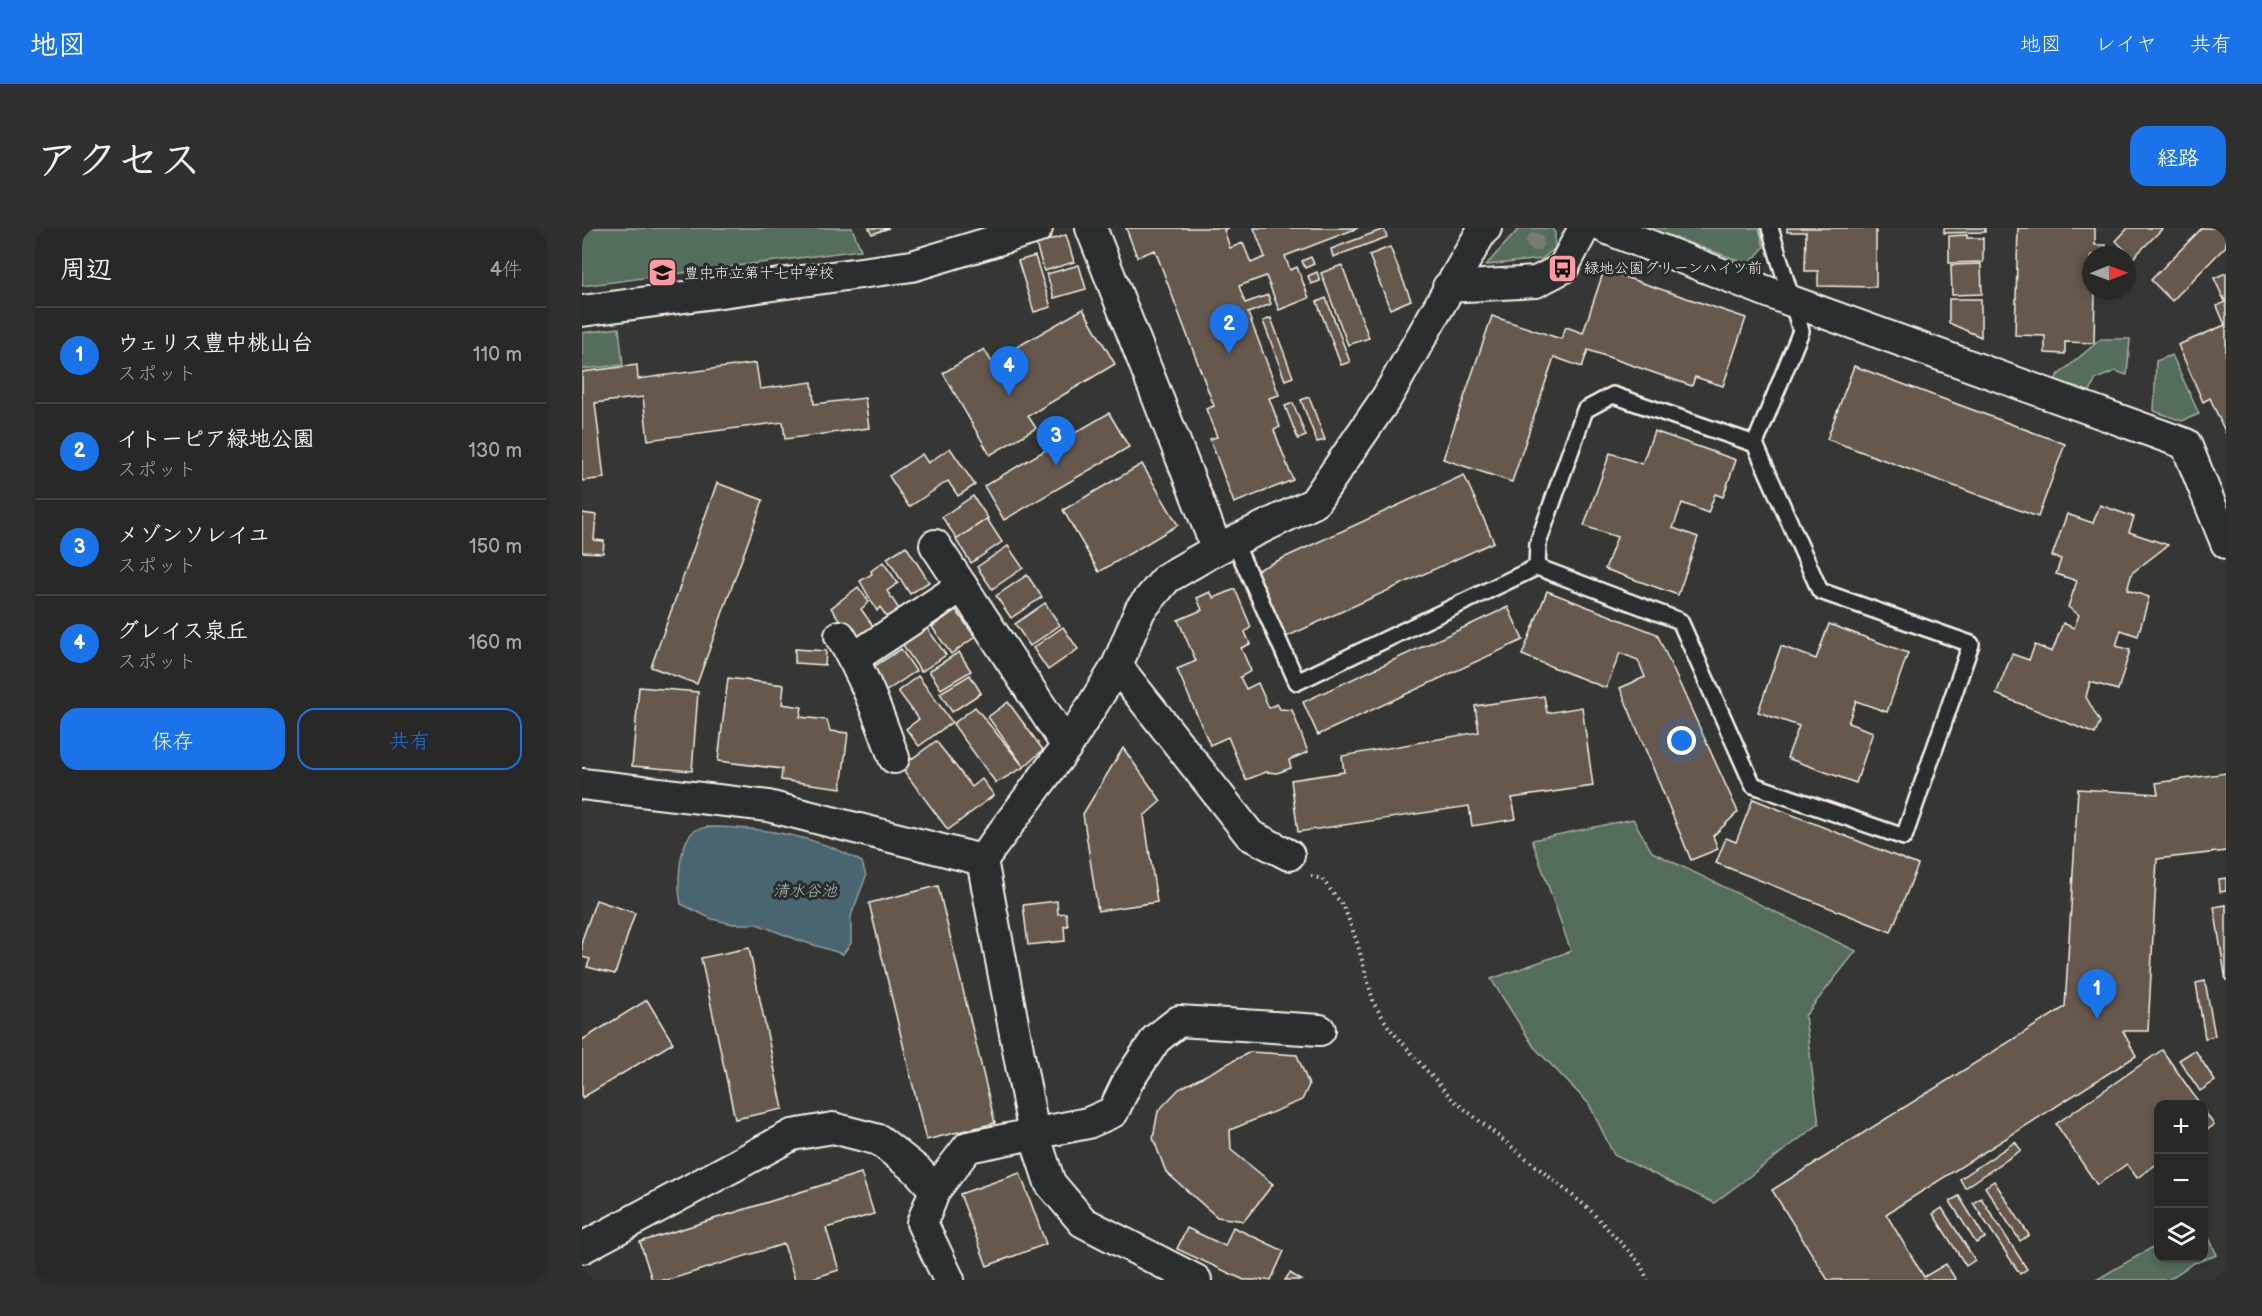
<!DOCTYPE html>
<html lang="ja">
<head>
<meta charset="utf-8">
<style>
  :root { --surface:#282827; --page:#30302f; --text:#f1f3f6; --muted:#a5a6a7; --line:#444; --accent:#1a73e8 }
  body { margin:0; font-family:"Balsamiq Sans","Klee One",sans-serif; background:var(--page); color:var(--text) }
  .controls { position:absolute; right:18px; bottom:18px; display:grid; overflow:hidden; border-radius:12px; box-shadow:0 3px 9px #0003 }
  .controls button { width:54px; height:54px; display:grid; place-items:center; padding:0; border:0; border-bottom:2px solid var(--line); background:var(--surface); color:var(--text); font:30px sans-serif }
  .compass { position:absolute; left:1500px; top:18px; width:54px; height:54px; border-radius:50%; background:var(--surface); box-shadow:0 3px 9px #0003; rotate:89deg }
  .you { position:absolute; left:1100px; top:513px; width:21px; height:21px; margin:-15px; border:4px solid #fff; border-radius:50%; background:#1a73e8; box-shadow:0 0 0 9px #1a73e833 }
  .badge { display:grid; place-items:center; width:39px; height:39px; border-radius:50%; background:var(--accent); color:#fff; font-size:20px; font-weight:700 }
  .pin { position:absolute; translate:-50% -50px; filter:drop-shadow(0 2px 3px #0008) }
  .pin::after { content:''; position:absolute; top:32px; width:21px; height:18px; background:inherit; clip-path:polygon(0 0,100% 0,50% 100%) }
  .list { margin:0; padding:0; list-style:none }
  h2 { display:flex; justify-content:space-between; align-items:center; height:78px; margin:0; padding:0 24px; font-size:26px }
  h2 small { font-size:20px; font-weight:400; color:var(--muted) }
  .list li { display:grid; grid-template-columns:39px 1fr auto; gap:18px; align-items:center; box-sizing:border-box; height:96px; padding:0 24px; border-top:2px solid var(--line) }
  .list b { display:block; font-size:22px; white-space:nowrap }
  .list p { margin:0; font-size:20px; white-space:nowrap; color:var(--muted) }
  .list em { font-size:20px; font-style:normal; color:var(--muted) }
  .actions { display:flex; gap:12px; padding:18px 24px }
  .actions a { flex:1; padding:14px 0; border:2px solid var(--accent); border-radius:18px; text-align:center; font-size:21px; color:var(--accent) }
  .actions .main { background:var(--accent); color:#fff }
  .icon { flex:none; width:33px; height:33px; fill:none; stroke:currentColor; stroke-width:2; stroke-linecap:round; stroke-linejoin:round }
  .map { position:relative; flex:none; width:1644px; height:1052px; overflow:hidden; border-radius:18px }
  header { display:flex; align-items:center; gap:36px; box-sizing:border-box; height:84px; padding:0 30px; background:var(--accent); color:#fff }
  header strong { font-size:28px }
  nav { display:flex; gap:33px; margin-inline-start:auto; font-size:21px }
  .intro { display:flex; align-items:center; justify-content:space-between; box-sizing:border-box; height:144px; padding:0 36px }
  h1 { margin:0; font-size:42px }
  .button { padding:15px 27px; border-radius:18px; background:var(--accent); color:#fff; font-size:21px; font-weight:700 }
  main { display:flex; gap:36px; padding:0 36px }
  aside { flex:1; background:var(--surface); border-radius:18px; box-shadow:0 3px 9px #0003 }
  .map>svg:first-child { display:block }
  .green { fill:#546d5b; stroke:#a4afa2; stroke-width:1.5 }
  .water { fill:#4a656f; stroke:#8e9d9f; stroke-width:1.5 }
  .building { fill:#66594d; stroke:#f4f1e8; stroke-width:1.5 }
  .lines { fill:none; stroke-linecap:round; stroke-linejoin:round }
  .service-casing { stroke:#f4f1e8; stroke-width:20 }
  .minor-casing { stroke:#f4f1e8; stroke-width:34 }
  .path { stroke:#f4f1e8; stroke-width:4; stroke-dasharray:1.5 4.5; stroke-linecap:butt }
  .service { stroke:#2a2d2e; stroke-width:15 }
  .minor { stroke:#2a2d2e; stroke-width:30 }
  .tree { fill:#777c74 }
  .labels { text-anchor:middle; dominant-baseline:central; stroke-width:6; stroke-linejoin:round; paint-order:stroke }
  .poi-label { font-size:15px; fill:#f4f1e8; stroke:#2a2d2e; text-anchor:start }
  .water-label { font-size:16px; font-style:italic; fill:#b0b9b8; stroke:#2a2d2e }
</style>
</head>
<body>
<header>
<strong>地図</strong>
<nav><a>地図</a><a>レイヤ</a><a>共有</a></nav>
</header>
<div class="intro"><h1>アクセス</h1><a class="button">経路</a></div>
<main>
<aside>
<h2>周辺<small>4件</small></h2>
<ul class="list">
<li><span class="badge">1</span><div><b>ウェリス豊中桃山台</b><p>スポット</p></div><em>110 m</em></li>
<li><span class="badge">2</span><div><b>イトーピア緑地公園</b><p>スポット</p></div><em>130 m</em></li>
<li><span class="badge">3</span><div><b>メゾンソレイユ</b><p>スポット</p></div><em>150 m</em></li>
<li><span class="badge">4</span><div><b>グレイス泉丘</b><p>スポット</p></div><em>160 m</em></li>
</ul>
<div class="actions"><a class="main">保存</a><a>共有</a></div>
</aside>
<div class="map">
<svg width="1644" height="1052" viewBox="0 0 1644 1052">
  <rect width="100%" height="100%" fill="#363634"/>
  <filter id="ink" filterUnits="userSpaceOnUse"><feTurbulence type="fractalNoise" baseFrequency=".0167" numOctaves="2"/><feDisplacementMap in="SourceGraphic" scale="12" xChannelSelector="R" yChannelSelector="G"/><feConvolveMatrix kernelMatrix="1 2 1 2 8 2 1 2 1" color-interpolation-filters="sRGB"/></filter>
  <g filter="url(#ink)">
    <g class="green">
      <path d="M 0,0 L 270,0 L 279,22 L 0,58 Z"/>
      <path d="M 944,0 L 969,0 L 973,4 L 973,20 L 960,31 L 904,37 L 936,2 Z"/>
      <path d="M 1065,0 L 1177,0 L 1182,19 L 1167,36 Z"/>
      <path d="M 37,100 L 41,137 L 0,141 L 0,105 Z"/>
      <path d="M 1519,111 L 1548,111 L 1545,147 L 1533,143 L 1514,151 L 1507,165 L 1473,153 L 1475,148 Z"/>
      <path d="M 1590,127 L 1617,186 L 1600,193 L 1572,183 L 1574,133 Z"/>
      <path d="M 1051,591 L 1070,624 L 1274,723 L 1223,788 L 1237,896 L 1132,975 L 1032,927 L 1007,876 L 952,819 L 909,751 L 989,723 L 950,612 Z"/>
      <path d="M 1622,999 L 1635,1027 L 1610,1036 L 1586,1052 L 1514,1052 L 1576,1016 L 1576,1030 L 1622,1030 Z"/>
    </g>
    <path class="water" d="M 125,599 C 177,599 234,607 280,634 L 284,648 L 269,688 L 269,715 L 261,726 L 216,712 L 175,696 L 151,696 L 130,691 L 99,676 C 95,658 96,616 112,603 C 115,601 122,600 125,599 Z"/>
    <g class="building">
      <path d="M 287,0 L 307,0 L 290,6 Z"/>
      <path d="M 544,0 L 648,0 L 642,2 L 648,20 L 661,15 L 669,35 L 683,29 L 672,0 L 776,0 L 703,28 L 708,42 L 715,39 L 727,70 L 697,82 L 684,48 L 657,58 L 663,75 L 686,67 L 689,76 L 666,85 L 697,167 L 687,170 L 698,199 L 692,202 L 711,252 L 652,275 L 628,211 L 635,209 L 624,181 L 632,178 L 573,22 L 555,29 Z"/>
      <path d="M 1205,0 L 1294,0 L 1294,59 L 1236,58 L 1236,43 L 1223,43 L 1224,4 L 1205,4 Z"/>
      <path d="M 1362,0 L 1403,0 L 1403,4 L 1362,5 Z"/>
      <path d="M 1436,0 L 1513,0 L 1513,17 L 1524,17 L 1524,27 L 1509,27 L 1509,63 L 1513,63 L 1512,115 L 1483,114 L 1483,126 L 1463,125 L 1463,108 L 1433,107 Z"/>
      <path d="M 1546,0 L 1581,0 L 1551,30 L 1534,13 Z"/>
      <path d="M 1620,0 L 1644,0 L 1644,18 L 1590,73 L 1569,52 Z"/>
      <path d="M 802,1 L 805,9 L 751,29 L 749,21 Z"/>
      <path d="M 484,7 L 492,34 L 462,43 L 454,16 Z"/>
      <path d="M 1385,7 L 1385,10 L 1401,10 L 1401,34 L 1367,35 L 1367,8 Z"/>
      <path d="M 808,19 L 829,72 L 808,81 L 787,27 Z"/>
      <path d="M 453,28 L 469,79 L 452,84 L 436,33 Z"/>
      <path d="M 729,29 L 732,36 L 723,40 L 720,33 Z"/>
      <path d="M 1399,36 L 1400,66 L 1370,67 L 1369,37 Z"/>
      <path d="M 497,37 L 504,61 L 472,70 L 465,46 Z"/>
      <path d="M 760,37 L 787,110 L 766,117 L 739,45 Z"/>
      <path d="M 1022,42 L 1164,90 L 1141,158 L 1113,149 L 1110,158 L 1006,122 L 1000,139 L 972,129 L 930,254 L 861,231 L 910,88 L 979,111 L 984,99 L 1001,105 Z"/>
      <path d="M 735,44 L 738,53 L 729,56 L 726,48 Z"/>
      <path d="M 1644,45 L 1644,206 L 1628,170 L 1621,174 L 1596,117 L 1643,97 L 1635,78 L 1643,74 L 1632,50 Z"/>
      <path d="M 744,70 L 768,134 L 759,137 L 735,74 Z"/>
      <path d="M 1367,71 L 1399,71 L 1399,109 L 1367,95 Z"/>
      <path d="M 501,81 L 533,136 L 446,188 L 454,200 L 408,227 L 361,145 L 402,121 L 418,148 L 436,137 L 428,123 Z"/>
      <path d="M 689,90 L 711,149 L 703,152 L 681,93 Z"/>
      <path d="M 174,135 L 178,161 L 230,154 L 232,176 L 283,170 L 287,200 L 203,211 L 201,194 L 66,212 L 61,169 L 13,175 L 22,250 L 0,253 L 0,144 L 55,137 L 56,151 Z"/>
      <path d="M 1272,138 L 1483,216 L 1456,289 L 1245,211 Z"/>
      <path d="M 727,169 L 743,212 L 735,214 L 719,172 Z"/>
      <path d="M 711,175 L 724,208 L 716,211 L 703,178 Z"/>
      <path d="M 527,185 L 547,219 L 422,292 L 402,258 Z"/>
      <path d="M 1072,203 L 1154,232 L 1141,269 L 1133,266 L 1126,285 L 1100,275 L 1091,300 L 1116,309 L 1096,367 L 1023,341 L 1035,309 L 1002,298 L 1028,225 L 1060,236 Z"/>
      <path d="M 368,220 L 393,257 L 376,268 L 366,253 L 327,279 L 307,248 L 340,226 L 346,235 Z"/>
      <path d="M 560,236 L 596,297 L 517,344 L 481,282 Z"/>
      <path d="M 882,247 L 912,314 L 704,409 L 673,343 Z"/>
      <path d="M 135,255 L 181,272 L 115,456 L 69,439 Z"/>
      <path d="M 391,268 L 406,290 L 375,311 L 360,289 Z"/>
      <path d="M 1518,277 L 1552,289 L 1547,304 L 1586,317 L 1550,345 L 1545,362 L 1567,369 L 1556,408 L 1539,402 L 1534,418 L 1548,422 L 1536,462 L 1508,454 L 1504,469 L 1518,494 L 1513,506 L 1414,466 L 1430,426 L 1447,432 L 1453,417 L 1470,424 L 1481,395 L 1492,400 L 1497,387 L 1486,379 L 1495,353 L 1474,346 L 1479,331 L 1470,328 L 1485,286 L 1511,295 Z"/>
      <path d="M 0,285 L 14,287 L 12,312 L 22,313 L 21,325 L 0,324 Z"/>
      <path d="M 405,291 L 420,314 L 389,335 L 374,312 Z"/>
      <path d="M 324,318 L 347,354 L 328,366 L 305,330 Z"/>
      <path d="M 426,318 L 441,340 L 410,361 L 395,339 Z"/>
      <path d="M 301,334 L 316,355 L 305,363 L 317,381 L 305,389 L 298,379 L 295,383 L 278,353 L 290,346 L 289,343 Z"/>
      <path d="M 445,347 L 460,369 L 429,390 L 414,368 Z"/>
      <path d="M 276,359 L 287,374 L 279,381 L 291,398 L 272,412 L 249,380 Z"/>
      <path d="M 653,361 L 669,399 L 663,404 L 668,416 L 659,420 L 669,443 L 658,449 L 664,461 L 676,455 L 687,480 L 695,476 L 698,481 L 710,482 L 726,524 L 707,532 L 709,540 L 695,545 L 684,544 L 664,552 L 646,509 L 628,517 L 595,441 L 614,433 L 596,392 L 620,382 L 615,370 L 628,364 L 632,370 Z"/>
      <path d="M 965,363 L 1075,406 L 1156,584 L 1131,608 L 1136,621 L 1109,632 L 1038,460 L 1063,449 L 1056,432 L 1038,425 L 1024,460 L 940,427 Z"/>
      <path d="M 463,375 L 478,397 L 448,418 L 433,396 Z"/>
      <path d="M 926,379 L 941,412 L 736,507 L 721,474 Z"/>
      <path d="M 374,382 L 393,409 L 369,426 L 350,399 Z"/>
      <path d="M 1247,396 L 1326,425 L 1305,484 L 1274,473 L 1266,495 L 1291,504 L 1274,555 L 1205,530 L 1217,498 L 1176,484 L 1199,418 L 1234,431 Z"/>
      <path d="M 481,399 L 496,421 L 466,442 L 451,420 Z"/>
      <path d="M 345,400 L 364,427 L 339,444 L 321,417 Z"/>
      <path d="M 213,421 L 244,423 L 243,437 L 213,435 Z"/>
      <path d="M 319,421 L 334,443 L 303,464 L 288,441 Z"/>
      <path d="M 377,424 L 389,443 L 359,461 L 347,443 Z"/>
      <path d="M 388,447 L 399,465 L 370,484 L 358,465 Z"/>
      <path d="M 336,448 L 370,494 L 337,518 L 324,501 L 337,491 L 316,463 Z"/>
      <path d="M 146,450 L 202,457 L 200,476 L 220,479 L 218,489 L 245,492 L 248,503 L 266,505 L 259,560 L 199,552 L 200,541 L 136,533 Z"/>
      <path d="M 57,459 L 116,464 L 110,543 L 50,538 Z"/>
      <path d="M 962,468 L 965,485 L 1000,479 L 1011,558 L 930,570 L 934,591 L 890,598 L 887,578 L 716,604 L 709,552 L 762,544 L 760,528 L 897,504 L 893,478 Z"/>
      <path d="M 426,474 L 461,522 L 442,539 L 406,489 Z"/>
      <path d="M 393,479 L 442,539 L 414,555 L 371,496 Z"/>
      <path d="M 354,513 L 390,559 L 400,551 L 412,567 L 366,602 L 319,539 Z"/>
      <path d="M 541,520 L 579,573 L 562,588 L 575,674 L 516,683 L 501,586 Z"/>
      <path d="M 1644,545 L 1644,623 L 1575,631 L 1566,803 L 1541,803 L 1554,828 L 1304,986 L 1342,1049 L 1364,1036 L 1374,1052 L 1246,1052 L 1190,962 L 1483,779 L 1496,561 L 1576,566 L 1574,555 Z"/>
      <path d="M 1171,571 L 1336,637 L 1309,704 L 1134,635 L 1144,610 L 1154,614 Z"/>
      <path d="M 1644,650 L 1644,663 L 1638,664 L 1637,651 Z"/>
      <path d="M 356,658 L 413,895 L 344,912 L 287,675 Z"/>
      <path d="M 14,672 L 53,685 L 33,746 L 5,739 L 8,731 L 0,729 L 0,712 Z"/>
      <path d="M 475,673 L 476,686 L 484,685 L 486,698 L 482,698 L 483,713 L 446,717 L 441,677 Z"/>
      <path d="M 1644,677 L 1644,753 L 1632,679 Z"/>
      <path d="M 167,720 L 201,881 L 153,891 L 119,730 Z"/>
      <path d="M 1623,753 L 1633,808 L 1623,810 L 1614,755 Z"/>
      <path d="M 65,772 L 91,815 L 0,870 L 0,812 Z"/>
      <path d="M 1580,822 L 1618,876 L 1576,876 L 1576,935 L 1555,950 L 1545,936 L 1515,957 L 1474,896 Z"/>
      <path d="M 1613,822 L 1633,853 L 1618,863 L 1597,832 Z"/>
      <path d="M 668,824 L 715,827 L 727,857 L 720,872 L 648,902 L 649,922 L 691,956 L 662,993 L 635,989 L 584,944 L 571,910 L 576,883 L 597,861 Z"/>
      <path d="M 1622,882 L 1632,897 L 1622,904 Z"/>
      <path d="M 1433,914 L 1439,922 L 1383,960 L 1378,951 Z"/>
      <path d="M 279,945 L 292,986 L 244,1000 L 257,1042 L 225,1052 L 213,1052 L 202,1016 L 86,1052 L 70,1052 L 58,1014 Z"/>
      <path d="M 438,945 L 464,1016 L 405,1038 L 378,966 Z"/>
      <path d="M 1412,953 L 1447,1007 L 1438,1013 L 1403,959 Z"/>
      <path d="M 1377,968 L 1403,1010 L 1394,1015 L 1368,973 Z"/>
      <path d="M 1399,970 L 1445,1041 L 1438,1046 L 1391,975 Z"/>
      <path d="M 1360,980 L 1393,1032 L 1384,1038 L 1351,986 Z"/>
      <path d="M 651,999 L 702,1023 L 689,1052 L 662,1052 L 595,1021 L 605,1000 L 643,1018 Z"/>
      <path d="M 708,1045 L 719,1052 L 703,1052 Z"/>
    </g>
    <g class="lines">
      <defs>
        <g id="service">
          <path d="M 652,313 L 715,454 L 955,339 L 1098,393 L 1171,557 L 1322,609 L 1389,416 L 1238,363 L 1173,216 L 1219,103 L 1188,0"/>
          <path d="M 955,339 L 956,315 L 1003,182 L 1031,167 L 1173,216"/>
        </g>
        <g id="minor">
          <path d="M 509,0 L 635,321"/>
          <path d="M 1023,0 L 1209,73 L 1604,216 L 1644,315"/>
          <path d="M 866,59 L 954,54 L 981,40 L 1002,0"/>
          <path d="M 0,83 L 330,38 L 455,0"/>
          <path d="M 353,317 L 485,518"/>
          <path d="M 258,408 C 282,446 297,488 312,530"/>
          <path d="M 272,430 L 380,358"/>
          <path d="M 535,438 L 668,607 L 707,627"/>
          <path d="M 0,556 L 186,578 L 400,632"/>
          <path d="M 0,1020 L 210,907 L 251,900 L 297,912 L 336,943 L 353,962"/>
          <path d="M 367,1052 L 340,995 L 353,962 L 386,919 L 506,895 L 531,884 L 546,853 L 574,811 L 597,793 L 738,802"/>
          <path d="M 614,1052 L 501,994 L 468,955 L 452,906 L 400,632 L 485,518 L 535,438 L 558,382 L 585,350 L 635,321 L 732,275 L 805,169 L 900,3 L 904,0"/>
        </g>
      </defs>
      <use href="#service" class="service-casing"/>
      <use href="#minor" class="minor-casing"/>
      <path class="path" d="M 729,648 L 740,651 L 762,679 L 775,714 L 792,776 L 808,801 L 870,871 L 1006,980 L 1057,1034 L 1066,1052"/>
      <use href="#service" class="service"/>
      <use href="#minor" class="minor"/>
    </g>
    <circle class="tree" cx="953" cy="14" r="9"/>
  </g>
  <defs>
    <symbol id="bus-square" viewBox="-11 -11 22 22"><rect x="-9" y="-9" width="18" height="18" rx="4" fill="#ff9aa2" stroke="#2a2d2e"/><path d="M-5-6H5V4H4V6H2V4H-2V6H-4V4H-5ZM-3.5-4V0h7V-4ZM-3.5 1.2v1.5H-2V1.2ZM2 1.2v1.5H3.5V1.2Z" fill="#111"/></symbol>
    <symbol id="school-square" viewBox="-11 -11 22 22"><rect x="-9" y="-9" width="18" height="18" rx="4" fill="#ff9aa2" stroke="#2a2d2e"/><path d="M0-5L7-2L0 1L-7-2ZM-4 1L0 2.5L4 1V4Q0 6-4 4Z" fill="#111"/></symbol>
  </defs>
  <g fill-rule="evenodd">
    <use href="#bus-square" x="964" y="24" width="33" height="33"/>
    <use href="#school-square" x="64" y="28" width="33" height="33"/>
  </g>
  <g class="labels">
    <g class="poi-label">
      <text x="1002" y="40">緑地公園グリーンハイツ前</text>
      <text x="102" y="45">豊中市立第十七中学校</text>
    </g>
    <g class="water-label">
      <text x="223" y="663">清水谷池</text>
    </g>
  </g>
</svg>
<div class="controls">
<button>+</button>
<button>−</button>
<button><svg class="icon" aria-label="layers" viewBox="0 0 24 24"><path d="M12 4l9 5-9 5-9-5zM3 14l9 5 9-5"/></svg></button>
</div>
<svg class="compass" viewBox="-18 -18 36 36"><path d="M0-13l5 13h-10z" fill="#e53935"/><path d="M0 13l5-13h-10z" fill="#a5a6a7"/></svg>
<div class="you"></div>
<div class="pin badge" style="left:1515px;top:791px">1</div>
<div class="pin badge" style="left:647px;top:126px">2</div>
<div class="pin badge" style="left:474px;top:238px">3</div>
<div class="pin badge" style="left:427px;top:168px">4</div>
</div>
</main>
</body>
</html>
